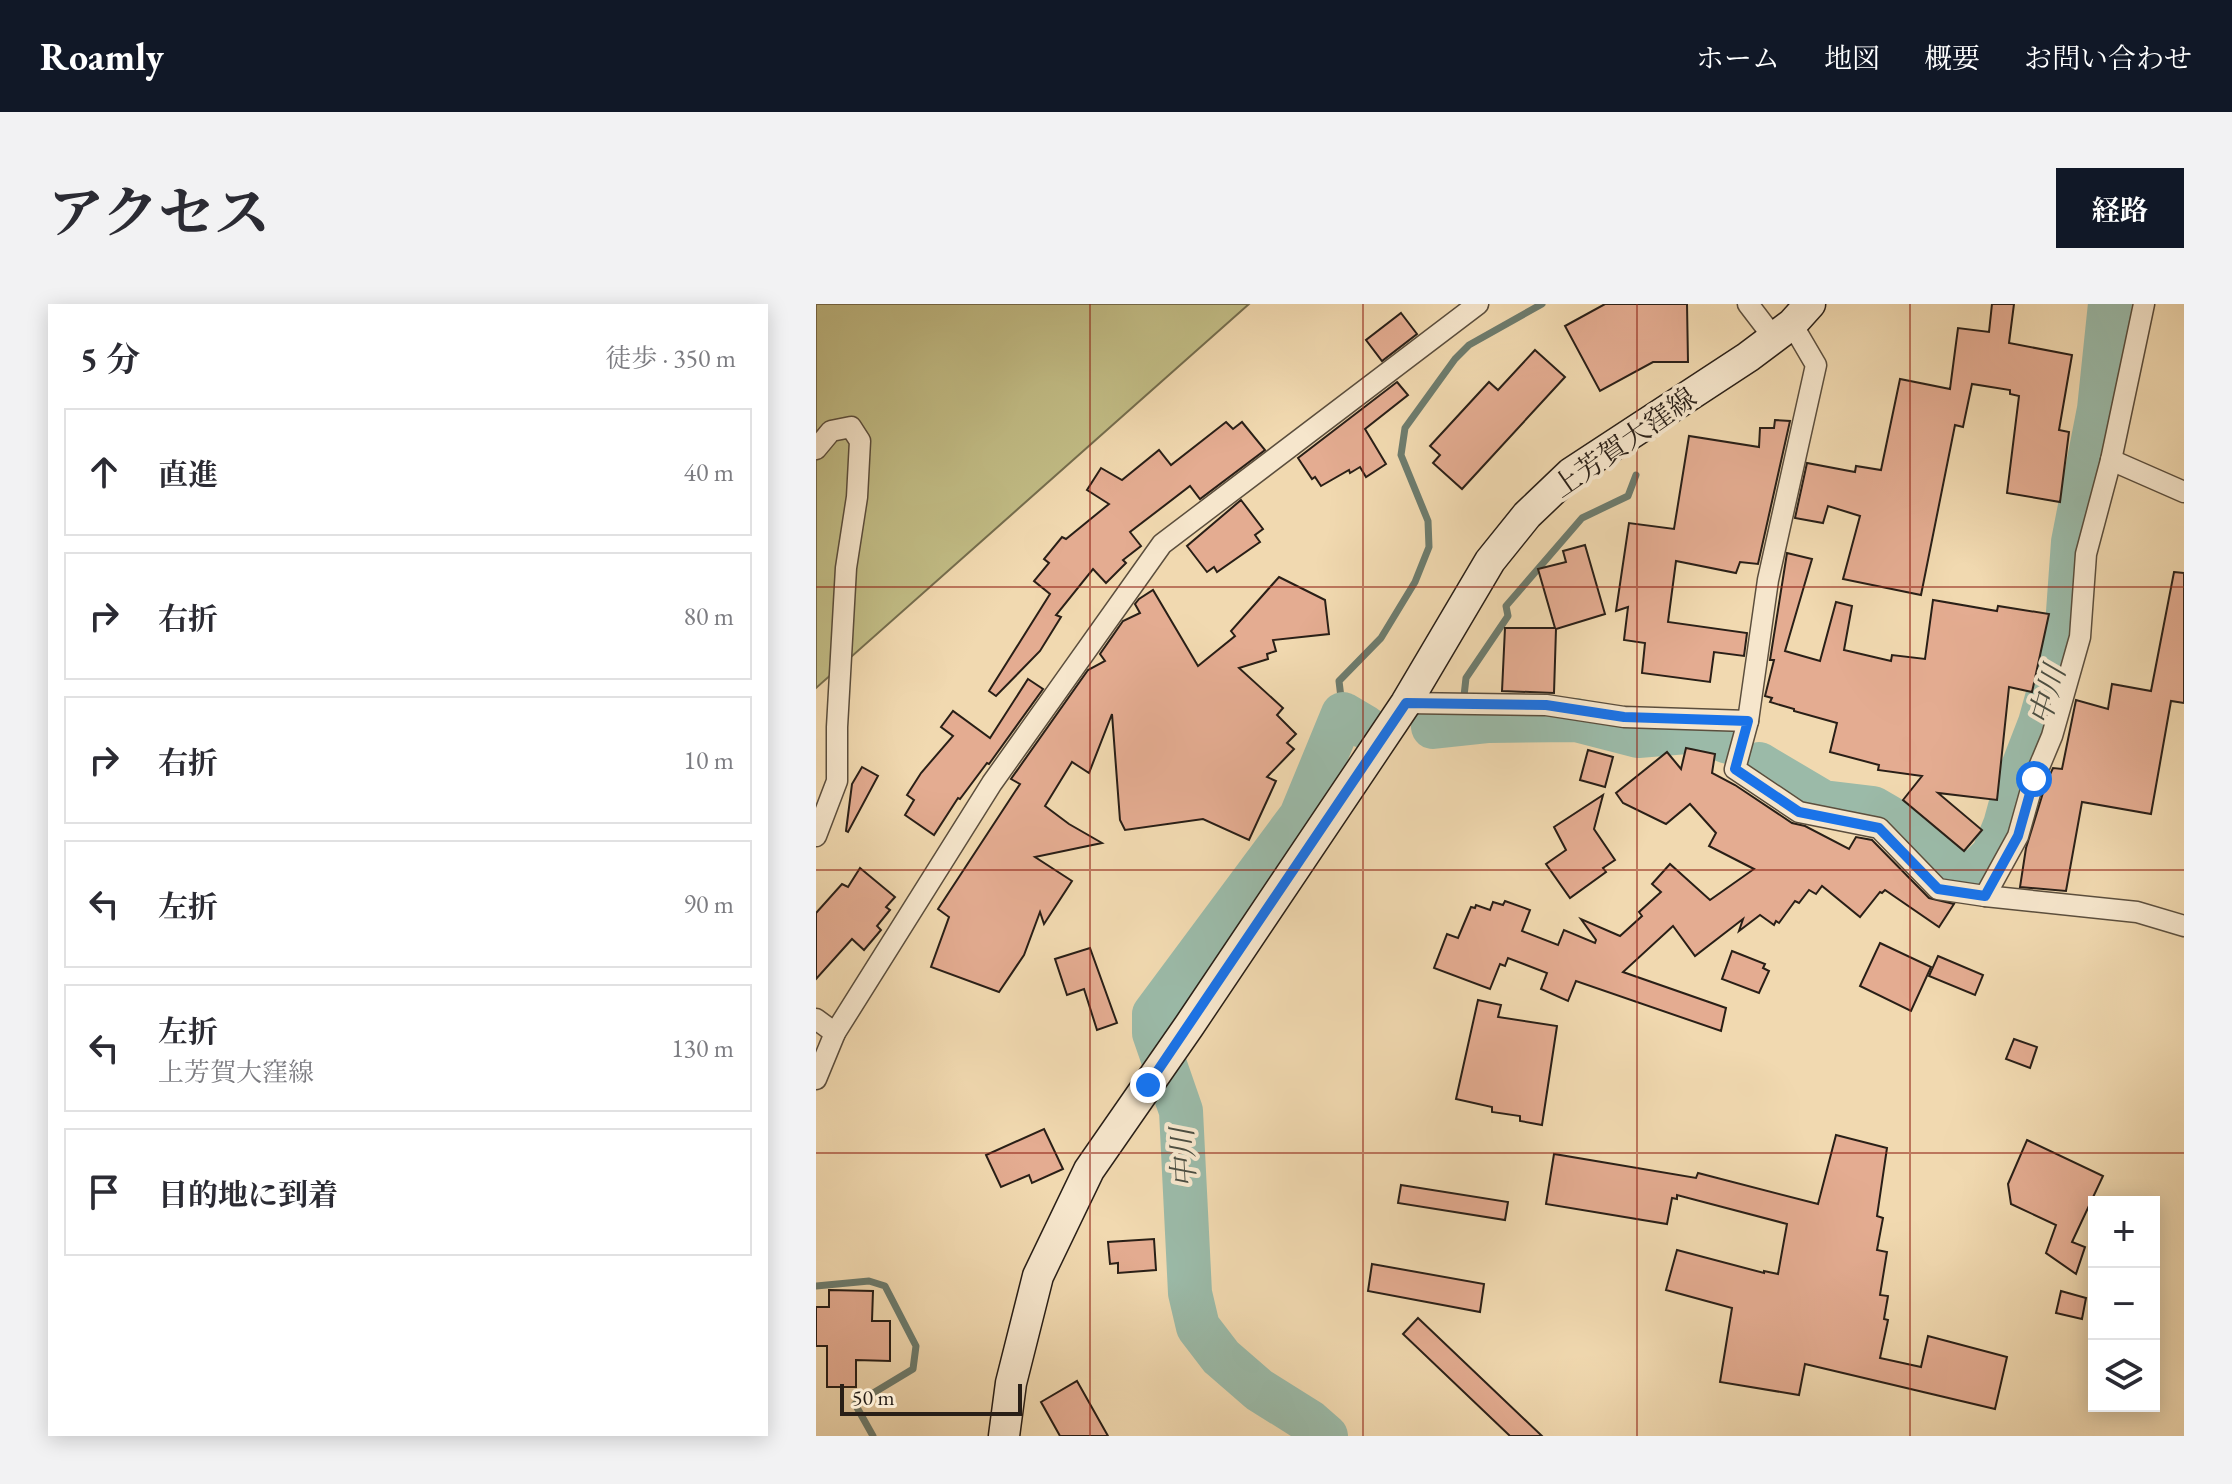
<!DOCTYPE html>
<html lang="ja">
<head>
<meta charset="utf-8">
<style>
  :root { --surface:#fff; --page:#f2f2f3; --text:#2b2b33; --muted:#7c7c81; --line:#e1e1e2; --accent:#111827 }
  body { margin:0; font-family:"EB Garamond","Noto Serif JP",serif; background:var(--page); color:var(--text) }
  .controls { position:absolute; right:24px; bottom:24px; display:grid; overflow:hidden; border-radius:0px; box-shadow:0 4px 20px #0003 }
  .controls button { width:72px; height:72px; display:grid; place-items:center; padding:0; border:0; border-bottom:2px solid var(--line); background:var(--surface); color:var(--text); font:40px sans-serif }
  .scale { position:absolute; left:24px; bottom:20px; width:182px; box-sizing:border-box; padding-left:8px; border:4px solid #291f17; border-top:0; font-size:22px; line-height:28px; white-space:nowrap; color:#291f17; -webkit-text-stroke:6px #f6e6cc; paint-order:stroke }
  .stop { position:absolute; width:24px; height:24px; margin:-18px; border:6px solid #1a73e8; border-radius:50%; background:#fff }
  .stop.end { background:#1a73e8; border-color:#fff; box-shadow:0 2px 8px #0008 }
  .list { margin:0; padding:0; list-style:none }
  h2 { display:flex; justify-content:space-between; align-items:center; height:104px; margin:0; padding:0 32px; font-size:34px }
  h2 small { font-size:26px; font-weight:400; color:var(--muted) }
  .list li { display:grid; grid-template-columns:52px 1fr auto; gap:24px; align-items:center; box-sizing:border-box; height:128px; margin:0 16px 16px; padding:0 16px; border:2px solid var(--line); border-radius:0px }
  .list b { display:block; font-size:30px; white-space:nowrap }
  .list p { margin:0; font-size:26px; white-space:nowrap; color:var(--muted) }
  .list em { font-size:26px; font-style:normal; color:var(--muted) }
  .icon { flex:none; width:44px; height:44px; fill:none; stroke:currentColor; stroke-width:2; stroke-linecap:round; stroke-linejoin:round }
  .map { position:relative; flex:none; width:1368px; height:1132px; overflow:hidden; border-radius:0px }
  header { display:flex; align-items:center; gap:48px; box-sizing:border-box; height:112px; padding:0 40px; background:var(--accent); color:#fff }
  header strong { font-size:38px }
  nav { display:flex; gap:44px; margin-inline-start:auto; font-size:28px }
  .intro { display:flex; align-items:center; justify-content:space-between; box-sizing:border-box; height:192px; padding:0 48px }
  h1 { margin:0; font-size:56px }
  .button { padding:20px 36px; border-radius:0px; background:var(--accent); color:#fff; font-size:28px; font-weight:700 }
  main { display:flex; gap:48px; padding:0 48px }
  aside { flex:1; background:var(--surface); border-radius:0px; box-shadow:0 4px 20px #0003 }
  .map>svg:first-child { display:block }
  .green { fill:#c2bd86; stroke:#766e4e; stroke-width:2 }
  .lines { fill:none; stroke-linecap:round; stroke-linejoin:round }
  .stream { stroke:#6d7c6e; stroke-width:7 }
  .river { stroke:#9bbaa8; stroke-width:44 }
  .building { fill:#e4ac91; stroke:#291f17; stroke-width:2 }
  .minor-casing { stroke:#5b4e3d; stroke-width:23 }
  .secondary-casing { stroke:#291f17; stroke-width:33 }
  .minor { stroke:#f6e6cc; stroke-width:20 }
  .secondary { stroke:#f6e6cc; stroke-width:30 }
  .route { stroke:#1a73e8; stroke-width:10 }
  .grid { fill:none; stroke:#8f2418; stroke-width:2; stroke-opacity:0.55 }
  .labels { text-anchor:middle; dominant-baseline:central; stroke-width:8; stroke-linejoin:round; paint-order:stroke }
  .street-label { font-size:28px; fill:#291f17; stroke:#f6e6cc }
  .water-label { font-size:30px; font-style:italic; fill:#4b4e42; stroke:#f6e6cc }
</style>
</head>
<body>
<header>
<strong>Roamly</strong>
<nav><a>ホーム</a><a>地図</a><a>概要</a><a>お問い合わせ</a></nav>
</header>
<div class="intro"><h1>アクセス</h1><a class="button">経路</a></div>
<main>
<aside>
<h2>5 分<small>徒歩 · 350 m</small></h2>
<ul class="list">
<li><svg class="icon" aria-label="ahead" viewBox="0 0 24 24"><path d="M12 20V5M6 11l6-6 6 6"/></svg><div><b>直進</b></div><em>40 m</em></li>
<li><svg class="icon" aria-label="right" viewBox="0 0 24 24"><path d="M7 20v-9h11M14 6l5 5-5 5"/></svg><div><b>右折</b></div><em>80 m</em></li>
<li><svg class="icon" aria-label="right" viewBox="0 0 24 24"><path d="M7 20v-9h11M14 6l5 5-5 5"/></svg><div><b>右折</b></div><em>10 m</em></li>
<li><svg class="icon" aria-label="left" viewBox="0 0 24 24"><path d="M17 20v-9H6M10 6l-5 5 5 5"/></svg><div><b>左折</b></div><em>90 m</em></li>
<li><svg class="icon" aria-label="left" viewBox="0 0 24 24"><path d="M17 20v-9H6M10 6l-5 5 5 5"/></svg><div><b>左折</b><p>上芳賀大窪線</p></div><em>130 m</em></li>
<li><svg class="icon" aria-label="arrive" viewBox="0 0 24 24"><path d="M6 21V4h12l-3 4 3 4H6"/></svg><div><b>目的地に到着</b></div></li>
</ul>
</aside>
<div class="map">
<svg width="1368" height="1132" viewBox="0 0 1368 1132">
  <rect width="100%" height="100%" fill="#f1d9b0"/>
  <filter id="stains"><feTurbulence type="fractalNoise" baseFrequency=".0025" numOctaves="4"/><feColorMatrix values="0 0 0 0 .2 0 0 0 0 .09 0 0 0 0 .02 0 0 0 .5 -.17"/></filter>
  <radialGradient id="worn" r=".72"><stop offset=".6" stop-color="#630" stop-opacity="0"/><stop offset="1" stop-color="#630" stop-opacity=".3"/></radialGradient>
  <path class="green" d="M 0,0 L 433,0 L 0,384 Z"/>
  <g class="lines">
    <g class="stream">
      <path d="M 648,392 L 650,374 L 692,312 L 690,302 L 766,214 L 812,192 L 820,171"/>
      <path d="M 527,410 L 523,377 L 565,334 L 599,278 L 613,243 L 612,217 L 585,151 L 589,124 L 639,55 L 653,41 L 726,0"/>
      <path d="M 645,420 L 646,411"/>
      <path d="M 0,982 L 53,977 L 69,982 L 100,1042 L 97,1065 L 39,1100 L 57,1132"/>
    </g>
    <g class="river">
      <path d="M 617,423 L 673,417 L 760,416 L 822,432 L 883,427 L 912,438"/>
      <path d="M 943,460 L 1007,498 L 1057,504 L 1100,529 L 1122,555 L 1140,568 L 1160,568 L 1177,551 L 1189,521 L 1200,481 L 1224,419 L 1251,322 L 1257,238 L 1283,105 L 1294,0"/>
      <path d="M 510,1132 L 494,1118 L 443,1086 L 405,1053 L 382,1023 L 374,989 L 365,807 L 338,729 L 338,710 L 485,512 L 527,410 L 549,423"/>
    </g>
  </g>
  <g class="building">
    <path d="M 789,0 L 871,0 L 872,58 L 837,58 L 784,87 L 749,22 Z"/>
    <path d="M 1176,0 L 1198,0 L 1193,39 L 1256,51 L 1243,126 L 1253,128 L 1244,198 L 1191,189 L 1203,92 L 1194,90 L 1194,86 L 1156,80 L 1147,123 L 1139,121 L 1105,291 L 1027,275 L 1044,212 L 1012,202 L 1007,219 L 979,214 L 991,159 L 1039,168 L 1040,162 L 1065,166 L 1084,75 L 1134,85 L 1142,24 L 1173,28 Z"/>
    <path d="M 585,9 L 601,30 L 566,57 L 550,36 Z"/>
    <path d="M 719,46 L 749,73 L 646,185 L 617,159 L 624,151 L 614,142 L 673,78 L 682,86 Z"/>
    <path d="M 581,78 L 592,91 L 549,125 L 570,160 L 550,173 L 544,163 L 534,169 L 533,166 L 505,182 L 499,173 L 496,175 L 482,154 Z"/>
    <path d="M 959,116 L 974,117 L 942,260 L 924,258 L 920,269 L 860,257 L 852,318 L 931,329 L 928,352 L 898,348 L 894,378 L 826,369 L 829,339 L 808,336 L 812,303 L 800,307 L 813,219 L 858,225 L 873,132 L 943,143 L 944,124 L 958,124 Z"/>
    <path d="M 410,118 L 417,125 L 426,118 L 449,146 L 384,195 L 374,182 L 314,228 L 325,242 L 307,256 L 310,259 L 290,279 L 277,265 L 240,311 L 245,313 L 224,347 L 180,392 L 173,387 L 234,290 L 218,277 L 233,259 L 228,255 L 246,233 L 250,235 L 293,200 L 271,186 L 285,164 L 306,176 L 343,146 L 355,161 Z"/>
    <path d="M 425,196 L 447,225 L 439,231 L 444,238 L 401,268 L 398,263 L 391,268 L 371,242 Z"/>
    <path d="M 769,241 L 789,310 L 740,325 L 738,389 L 686,387 L 689,324 L 739,324 L 722,265 L 750,258 L 747,247 Z"/>
    <path d="M 971,249 L 996,255 L 969,347 L 1004,357 L 1020,298 L 1036,302 L 1028,346 L 1075,357 L 1076,351 L 1109,355 L 1117,296 L 1181,307 L 1182,302 L 1233,310 L 1216,388 L 1193,383 L 1181,496 L 1122,489 L 1166,526 L 1148,547 L 1087,496 L 1106,472 L 1062,466 L 1063,461 L 1014,448 L 1021,419 L 978,407 L 978,405 L 954,398 L 956,394 L 949,392 L 958,356 L 954,356 Z"/>
    <path d="M 1358,268 L 1368,269 L 1368,399 L 1355,397 L 1335,510 L 1266,498 L 1250,587 L 1204,583 L 1210,544 L 1230,479 L 1237,464 L 1246,465 L 1260,396 L 1292,405 L 1296,380 L 1335,387 Z"/>
    <path d="M 463,273 L 509,296 L 513,330 L 457,336 L 460,347 L 451,350 L 452,355 L 423,364 L 467,404 L 461,411 L 480,430 L 471,439 L 478,445 L 451,473 L 460,477 L 433,536 L 387,515 L 309,526 L 304,516 L 296,410 L 273,469 L 256,458 L 229,502 L 253,520 L 286,539 L 219,553 L 256,577 L 228,620 L 224,608 L 208,651 L 183,688 L 115,663 L 133,613 L 122,605 L 204,480 L 195,475 L 272,366 L 289,357 L 284,350 L 307,317 L 324,309 L 319,300 L 323,295 L 337,286 L 382,362 L 419,332 L 415,327 Z"/>
    <path d="M 212,375 L 227,385 L 173,460 L 171,459 L 144,495 L 142,494 L 118,531 L 89,511 L 98,496 L 91,491 L 105,469 L 137,432 L 125,423 L 137,407 L 174,434 Z"/>
    <path d="M 870,444 L 899,450 L 896,469 L 919,481 L 976,519 L 989,522 L 1033,545 L 1040,533 L 1056,536 L 1113,594 L 1138,600 L 1123,623 L 1069,586 L 1066,589 L 1064,588 L 1044,613 L 1006,582 L 1000,590 L 993,586 L 983,599 L 979,597 L 963,619 L 960,617 L 958,621 L 944,611 L 923,627 L 927,615 L 879,652 L 857,622 L 807,668 L 910,704 L 905,727 L 760,677 L 752,697 L 725,685 L 731,669 L 692,654 L 689,662 L 684,660 L 674,685 L 618,664 L 631,630 L 642,634 L 655,603 L 659,604 L 660,601 L 674,606 L 677,598 L 687,601 L 689,597 L 714,606 L 706,627 L 742,641 L 748,626 L 779,639 L 780,636 L 765,615 L 804,632 L 826,612 L 823,608 L 845,588 L 836,580 L 854,560 L 894,596 L 938,565 L 893,542 L 900,529 L 874,500 L 850,520 L 807,499 L 800,489 L 851,448 L 865,465 Z"/>
    <path d="M 772,446 L 797,453 L 789,483 L 764,476 Z"/>
    <path d="M 46,463 L 62,472 L 32,528 L 30,527 L 36,480 Z"/>
    <path d="M 787,491 L 778,525 L 799,556 L 787,564 L 790,568 L 754,594 L 730,560 L 750,546 L 738,523 Z"/>
    <path d="M 44,564 L 79,593 L 70,603 L 74,606 L 61,622 L 65,626 L 48,646 L 36,635 L 0,675 L 0,609 L 26,580 L 32,583 Z"/>
    <path d="M 1064,639 L 1115,663 L 1095,707 L 1044,682 Z"/>
    <path d="M 274,644 L 301,719 L 281,726 L 268,685 L 251,691 L 239,655 Z"/>
    <path d="M 916,647 L 949,660 L 947,664 L 953,667 L 943,689 L 906,675 Z"/>
    <path d="M 1122,652 L 1167,671 L 1159,691 L 1113,672 Z"/>
    <path d="M 662,696 L 685,701 L 682,713 L 741,722 L 726,821 L 704,817 L 704,812 L 676,808 L 676,803 L 640,795 Z"/>
    <path d="M 1198,735 L 1221,743 L 1214,764 L 1190,755 Z"/>
    <path d="M 228,825 L 247,865 L 216,879 L 213,871 L 185,883 L 170,851 Z"/>
    <path d="M 1020,831 L 1071,844 L 1061,912 L 1067,914 L 1061,946 L 1071,948 L 1064,991 L 1072,992 L 1068,1015 L 1072,1016 L 1064,1054 L 1105,1063 L 1112,1032 L 1191,1053 L 1179,1105 L 989,1060 L 983,1091 L 904,1078 L 916,1004 L 850,986 L 861,946 L 948,969 L 948,967 L 962,970 L 971,920 L 861,891 L 861,895 L 856,894 L 851,920 L 730,900 L 738,850 L 880,874 L 882,869 L 1002,900 Z"/>
    <path d="M 1211,836 L 1287,872 L 1256,938 L 1269,943 L 1260,970 L 1230,949 L 1240,921 L 1195,900 L 1192,880 Z"/>
    <path d="M 585,881 L 692,898 L 689,916 L 582,899 Z"/>
    <path d="M 338,935 L 340,966 L 302,969 L 302,959 L 294,960 L 292,938 Z"/>
    <path d="M 556,960 L 668,980 L 664,1008 L 552,987 Z"/>
    <path d="M 13,986 L 57,987 L 56,1017 L 74,1017 L 74,1057 L 40,1056 L 40,1083 L 11,1083 L 11,1042 L 0,1042 L 0,1003 L 13,1003 Z"/>
    <path d="M 1245,987 L 1270,994 L 1266,1015 L 1240,1009 Z"/>
    <path d="M 602,1014 L 726,1132 L 694,1132 L 587,1030 Z"/>
    <path d="M 261,1077 L 292,1132 L 244,1132 L 225,1098 Z"/>
  </g>
  <g class="lines">
    <defs>
      <g id="minor">
        <path d="M 932,0 L 958,34"/>
        <path d="M 976,20 L 1000,61 L 952,276 L 932,417 L 919,465 L 983,508 L 1063,524 L 1122,585 L 1169,592 L 1321,608 L 1368,622"/>
        <path d="M 0,145 L 15,127 L 35,123 L 44,137 L 41,193 L 30,264 L 21,423 L 21,477 L 0,532"/>
        <path d="M 1295,156 L 1368,188"/>
        <path d="M 590,399 L 730,401 L 808,413 L 932,417"/>
        <path d="M 1169,592 L 1202,532 L 1218,475 L 1236,432 L 1264,333 L 1270,250 L 1295,156 L 1328,0"/>
        <path d="M 0,715 L 19,729"/>
        <path d="M 0,775 L 19,729 L 176,479 L 346,240 L 662,0"/>
      </g>
      <path id="secondary" d="M 188,1132 L 195,1079 L 222,972 L 273,866 L 373,722 L 590,399 L 674,257 L 711,211 L 755,169 L 932,53 L 976,20 L 994,0"/>
    </defs>
    <use href="#minor" class="minor-casing"/>
    <use href="#secondary" class="secondary-casing"/>
    <use href="#minor" class="minor"/>
    <use href="#secondary" class="secondary"/>
  </g>
  <g class="lines">
    <path class="route" d="M 332,781 L 590,399 L 730,401 L 808,413 L 932,417 L 919,465 L 983,508 L 1063,524 L 1122,585 L 1169,592 L 1202,532 L 1218,475"/>
  </g>
  <path class="grid" d="M 274,0 L 274,1132M 547,0 L 547,1132M 821,0 L 821,1132M 1094,0 L 1094,1132M 0,283 L 1368,283M 0,566 L 1368,566M 0,849 L 1368,849"/>
  <g class="labels">
    <g class="street-label">
      <text transform="translate(808 138) rotate(-35)">上芳賀大窪線</text>
    </g>
    <g class="water-label">
      <text transform="translate(1231 391) rotate(-74)">中川</text>
      <text transform="translate(367 854) rotate(-93)">中川</text>
    </g>
  </g>
  <rect width="100%" height="100%" filter="url(#stains)"/>
  <rect width="100%" height="100%" fill="url(#worn)"/>
</svg>
<div class="controls">
<button>+</button>
<button>−</button>
<button><svg class="icon" aria-label="layers" viewBox="0 0 24 24"><path d="M12 4l9 5-9 5-9-5zM3 14l9 5 9-5"/></svg></button>
</div>
<div class="scale">50 m</div>
<div class="stop" style="left:1218px;top:475px"></div>
<div class="stop end" style="left:332px;top:781px"></div>
</div>
</main>
</body>
</html>
